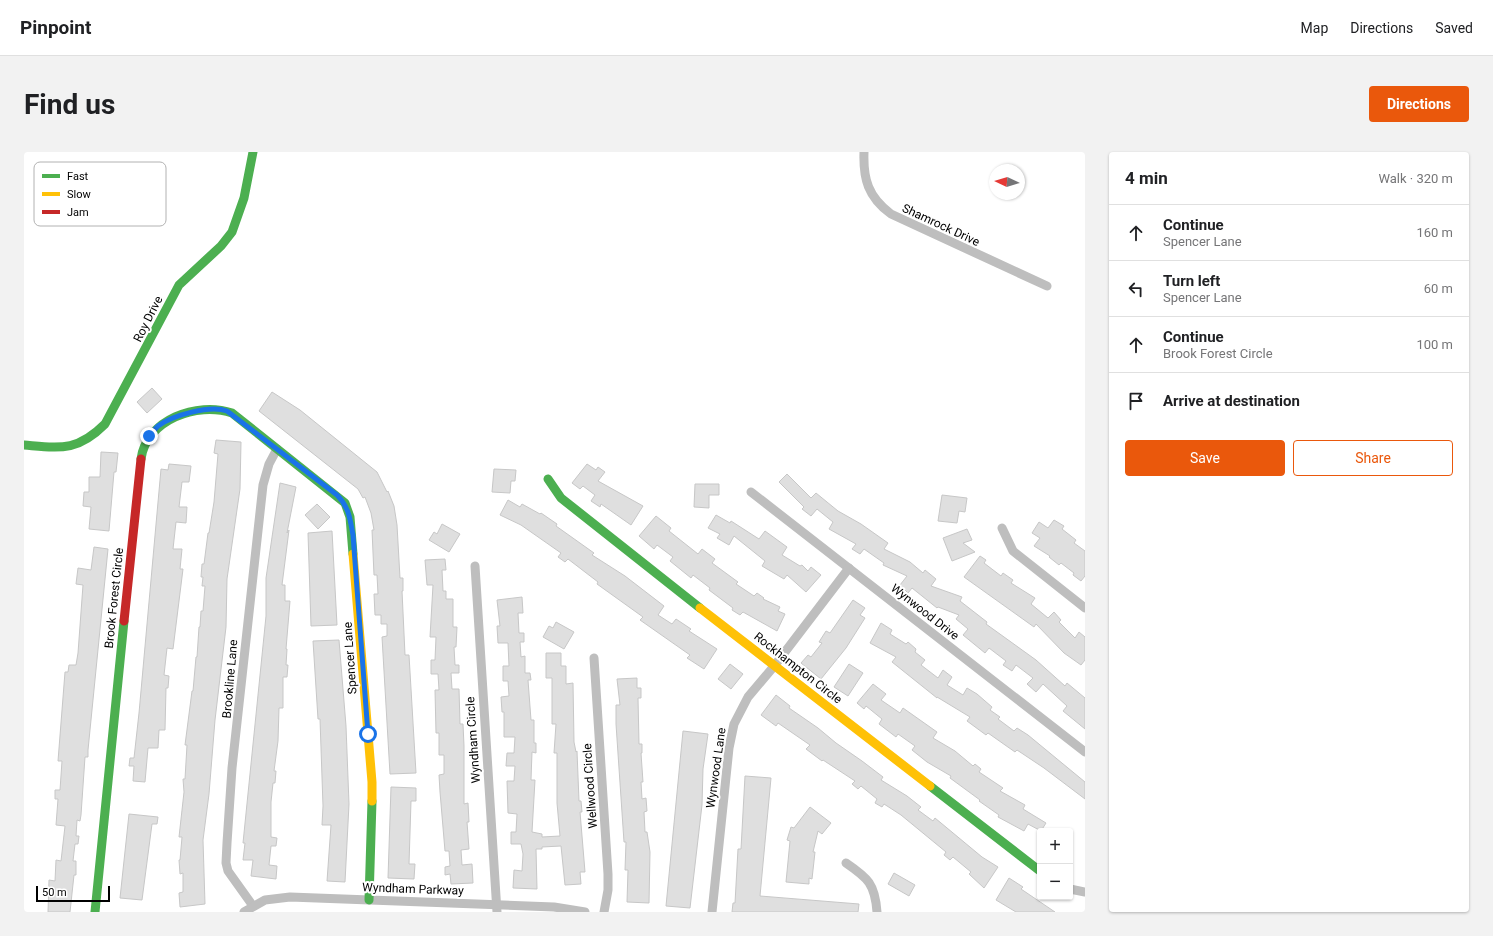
<!DOCTYPE html>
<html lang="en">
<head>
<meta charset="utf-8">
<style>
  :root { --surface:#fff; --page:#f2f2f2; --text:#202124; --muted:#757577; --line:#e0e0e0; --accent:#ea580c }
  body { margin:0; font-family:Roboto,sans-serif; background:var(--page); color:var(--text) }
  .controls { position:absolute; right:12px; bottom:12px; display:grid; overflow:hidden; border-radius:4px; box-shadow:0 1px 3px #0004 }
  .controls button { width:36px; height:36px; display:grid; place-items:center; padding:0; border:0; border-bottom:1px solid var(--line); background:var(--surface); color:var(--text); font:20px sans-serif }
  .compass { position:absolute; left:965px; top:12px; width:36px; height:36px; border-radius:50%; background:var(--surface); box-shadow:0 1px 3px #0004; rotate:274deg }
  .scale { position:absolute; left:12px; bottom:10px; width:74px; box-sizing:border-box; padding-left:4px; border:2px solid #000; border-top:0; font-size:11px; line-height:14px; white-space:nowrap; color:#000; -webkit-text-stroke:3px #fff; paint-order:stroke }
  .stop { position:absolute; width:12px; height:12px; margin:-9px; border:3px solid #1a73e8; border-radius:50%; background:#fff }
  .stop.end { background:#1a73e8; border-color:#fff; box-shadow:0 1px 4px #0008 }
  .list { margin:0; padding:0; list-style:none }
  h2 { display:flex; justify-content:space-between; align-items:center; height:52px; margin:0; padding:0 16px; font-size:17px }
  h2 small { font-size:13px; font-weight:400; color:var(--muted) }
  .list li { display:grid; grid-template-columns:26px 1fr auto; gap:12px; align-items:center; box-sizing:border-box; height:56px; padding:0 16px; border-top:1px solid var(--line) }
  .list b { display:block; font-size:15px; white-space:nowrap }
  .list p { margin:0; font-size:13px; white-space:nowrap; color:var(--muted) }
  .list em { font-size:13px; font-style:normal; color:var(--muted) }
  .actions { display:flex; gap:8px; padding:12px 16px }
  .actions a { flex:1; padding:9px 0; border:1px solid var(--accent); border-radius:4px; text-align:center; font-size:14px; color:var(--accent) }
  .actions .main { background:var(--accent); color:#fff }
  .icon { flex:none; width:22px; height:22px; fill:none; stroke:currentColor; stroke-width:2; stroke-linecap:round; stroke-linejoin:round }
  .map { position:relative; flex:none; width:1061px; height:760px; overflow:hidden; border-radius:4px }
  header { display:flex; align-items:center; gap:24px; box-sizing:border-box; height:56px; padding:0 20px; background:var(--surface); border-bottom:1px solid var(--line) }
  header strong { font-size:19px }
  nav { display:flex; gap:22px; margin-inline-start:auto; font-size:14px }
  .intro { display:flex; align-items:center; justify-content:space-between; box-sizing:border-box; height:96px; padding:0 24px }
  h1 { margin:0; font-size:28px }
  .button { padding:10px 18px; border-radius:4px; background:var(--accent); color:#fff; font-size:14px; font-weight:700 }
  main { display:flex; gap:24px; padding:0 24px }
  aside { flex:1; background:var(--surface); border-radius:4px; box-shadow:0 1px 3px #0004 }
  .map>svg:first-child { display:block }
  .building { fill:#dfdfdf; stroke:#c7c7c7 }
  .lines { fill:none; stroke-linecap:round; stroke-linejoin:round }
  .street { stroke:#bebebe; stroke-width:9 }
  .fast { stroke:#4caf50; stroke-width:9 }
  .slow { stroke:#ffc107; stroke-width:9 }
  .jam { stroke:#c62828; stroke-width:9 }
  .route { stroke:#1a73e8; stroke-width:5 }
  .labels { text-anchor:middle; dominant-baseline:central; stroke-width:4; stroke-linejoin:round; paint-order:stroke }
  .street-label { font-size:12px; fill:#000; stroke:#fff }
  .key { fill:#fff; stroke:#b2b2b2; stroke-width:1 }
  .key-label { font-size:11px; fill:#000 }
</style>
</head>
<body>
<header>
<strong>Pinpoint</strong>
<nav><a>Map</a><a>Directions</a><a>Saved</a></nav>
</header>
<div class="intro"><h1>Find us</h1><a class="button">Directions</a></div>
<main>
<div class="map">
<svg width="1061" height="760" viewBox="0 0 1061 760">
  <rect width="100%" height="100%" fill="#fff"/>
  <g class="building">
    <path d="M 128,236 L 138,247 L 123,261 L 113,250 Z"/>
    <path d="M 248,240 L 276,258 L 353,320 L 363,340 L 364,339 L 370,354 L 373,373 L 376,426 L 379,426 L 379,439 L 378,439 L 381,503 L 385,503 L 392,621 L 366,622 L 358,485 L 363,484 L 363,472 L 357,472 L 357,463 L 351,463 L 350,442 L 354,442 L 353,423 L 350,423 L 348,378 L 350,378 L 347,361 L 341,345 L 339,346 L 334,337 L 235,259 Z"/>
    <path d="M 192,288 L 217,290 L 216,337 L 203,427 L 202,475 L 191,568 L 185,642 L 179,688 L 181,752 L 156,755 L 155,741 L 159,740 L 159,721 L 156,722 L 155,708 L 156,708 L 158,685 L 155,685 L 160,640 L 159,627 L 161,627 L 163,593 L 161,593 L 168,539 L 169,539 L 172,505 L 173,505 L 175,475 L 176,475 L 177,459 L 179,459 L 181,434 L 178,434 L 179,425 L 177,425 L 178,412 L 180,412 L 184,381 L 185,381 L 190,350 L 194,302 L 190,301 Z"/>
    <path d="M 77,300 L 94,301 L 92,320 L 90,320 L 85,379 L 65,377 L 67,355 L 59,354 L 60,340 L 65,340 L 65,325 L 76,325 Z"/>
    <path d="M 145,312 L 167,314 L 165,330 L 158,330 L 155,355 L 163,355 L 162,371 L 152,370 L 149,397 L 158,397 L 156,417 L 159,417 L 149,497 L 143,496 L 140,523 L 145,524 L 144,536 L 142,536 L 141,578 L 135,578 L 134,596 L 124,596 L 121,630 L 109,629 L 110,614 L 105,614 L 106,606 L 110,606 L 115,561 L 137,317 L 144,318 Z"/>
    <path d="M 563,312 L 572,318 L 574,315 L 581,320 L 574,329 L 619,354 L 607,373 L 577,352 L 576,355 L 567,349 L 571,343 L 559,334 L 556,337 L 548,331 Z"/>
    <path d="M 470,317 L 492,318 L 491,329 L 487,329 L 486,341 L 468,340 Z"/>
    <path d="M 763,322 L 787,346 L 792,341 L 814,359 L 837,372 L 864,391 L 860,397 L 886,410 L 899,421 L 901,418 L 912,427 L 907,434 L 938,445 L 936,449 L 963,470 L 962,472 L 1012,508 L 1041,534 L 1043,531 L 1061,546 L 1061,577 L 1039,559 L 1043,554 L 1019,532 L 1012,540 L 1003,532 L 1009,526 L 992,513 L 988,519 L 979,513 L 982,509 L 965,496 L 961,501 L 939,483 L 944,477 L 932,467 L 935,463 L 914,455 L 913,456 L 888,436 L 884,441 L 876,433 L 883,424 L 859,413 L 860,411 L 840,397 L 836,402 L 828,397 L 832,392 L 805,377 L 809,370 L 793,357 L 787,364 L 778,357 L 780,355 L 755,330 Z"/>
    <path d="M 256,331 L 272,335 L 263,381 L 265,378 L 258,433 L 261,433 L 261,449 L 266,449 L 262,497 L 263,497 L 262,513 L 264,513 L 263,525 L 259,525 L 259,556 L 255,556 L 254,589 L 250,619 L 252,619 L 251,631 L 249,631 L 247,650 L 247,685 L 253,686 L 252,694 L 247,694 L 245,713 L 253,714 L 252,727 L 227,724 L 229,708 L 219,708 L 221,691 L 219,691 L 242,464 L 242,426 Z"/>
    <path d="M 671,332 L 695,332 L 695,343 L 685,343 L 685,356 L 670,355 Z"/>
    <path d="M 918,343 L 943,346 L 941,360 L 935,359 L 933,371 L 914,369 Z"/>
    <path d="M 484,348 L 496,355 L 498,352 L 516,362 L 517,361 L 533,372 L 532,374 L 570,401 L 568,403 L 601,424 L 640,454 L 634,463 L 648,472 L 652,467 L 667,477 L 665,479 L 693,497 L 680,517 L 663,506 L 666,503 L 616,468 L 619,465 L 573,432 L 574,430 L 544,407 L 541,410 L 534,405 L 537,401 L 497,373 L 476,363 Z"/>
    <path d="M 293,352 L 306,365 L 294,377 L 281,363 Z"/>
    <path d="M 692,363 L 706,371 L 707,369 L 735,387 L 741,379 L 763,395 L 758,403 L 776,414 L 778,413 L 784,419 L 787,415 L 797,423 L 782,440 L 763,423 L 760,427 L 738,414 L 741,409 L 710,384 L 705,393 L 693,386 L 696,382 L 684,376 Z"/>
    <path d="M 632,364 L 647,376 L 645,379 L 674,402 L 678,397 L 691,407 L 688,411 L 714,430 L 712,432 L 730,444 L 733,441 L 740,446 L 739,447 L 756,455 L 754,459 L 761,462 L 753,479 L 719,460 L 716,463 L 708,458 L 709,456 L 685,438 L 686,436 L 669,423 L 667,426 L 646,409 L 649,405 L 633,393 L 630,397 L 615,384 Z"/>
    <path d="M 1030,368 L 1040,374 L 1038,377 L 1052,388 L 1050,391 L 1061,399 L 1061,424 L 1057,429 L 1049,423 L 1050,421 L 1037,411 L 1035,413 L 1025,405 L 1026,404 L 1010,394 L 1016,386 L 1008,381 L 1015,370 L 1024,376 Z"/>
    <path d="M 418,372 L 436,382 L 425,400 L 405,388 L 410,380 L 413,382 Z"/>
    <path d="M 943,377 L 948,388 L 939,391 L 951,400 L 928,409 L 919,386 Z"/>
    <path d="M 308,379 L 313,473 L 287,474 L 284,381 Z"/>
    <path d="M 70,395 L 84,397 L 64,598 L 64,605 L 61,605 L 57,663 L 56,669 L 53,668 L 52,684 L 55,684 L 54,692 L 51,692 L 49,709 L 52,709 L 52,723 L 50,723 L 46,760 L 24,760 L 25,728 L 31,729 L 32,708 L 37,709 L 41,674 L 32,673 L 34,647 L 31,647 L 31,638 L 36,638 L 38,609 L 34,609 L 41,520 L 44,520 L 45,513 L 52,513 L 54,501 L 59,433 L 52,432 L 54,416 L 67,418 Z"/>
    <path d="M 956,404 L 962,408 L 960,411 L 977,424 L 979,421 L 989,428 L 987,431 L 1011,446 L 1007,452 L 1024,466 L 1030,460 L 1037,468 L 1035,470 L 1051,486 L 1055,480 L 1061,485 L 1061,508 L 1057,513 L 1040,501 L 1012,472 L 1010,475 L 940,425 Z"/>
    <path d="M 421,407 L 422,418 L 418,418 L 419,439 L 422,439 L 422,447 L 429,447 L 429,475 L 433,475 L 432,495 L 430,495 L 431,513 L 435,513 L 435,521 L 427,521 L 428,537 L 435,537 L 436,572 L 439,572 L 440,594 L 440,652 L 444,651 L 445,670 L 443,670 L 445,697 L 437,698 L 438,713 L 448,712 L 449,731 L 427,732 L 426,722 L 421,723 L 421,715 L 426,714 L 425,699 L 421,699 L 416,640 L 415,623 L 420,622 L 420,603 L 415,603 L 415,581 L 412,581 L 411,538 L 415,538 L 414,522 L 407,522 L 407,508 L 411,508 L 412,485 L 406,485 L 409,433 L 403,433 L 401,408 Z"/>
    <path d="M 498,445 L 499,461 L 494,461 L 495,481 L 500,481 L 500,490 L 496,490 L 497,505 L 501,504 L 501,521 L 506,521 L 507,528 L 504,528 L 507,568 L 510,568 L 510,591 L 512,591 L 512,601 L 508,600 L 507,628 L 511,628 L 508,680 L 518,682 L 518,685 L 536,684 L 533,651 L 533,601 L 530,601 L 532,572 L 528,572 L 528,526 L 522,526 L 522,501 L 537,501 L 537,514 L 542,514 L 542,532 L 549,531 L 550,590 L 552,600 L 553,599 L 555,649 L 557,649 L 558,660 L 556,660 L 561,720 L 556,720 L 557,732 L 541,733 L 537,694 L 518,695 L 518,697 L 512,697 L 513,737 L 489,736 L 490,718 L 498,719 L 499,702 L 497,692 L 487,692 L 487,680 L 492,680 L 493,662 L 484,661 L 483,629 L 490,629 L 491,614 L 482,614 L 483,601 L 490,601 L 491,585 L 480,585 L 480,560 L 478,560 L 477,545 L 485,544 L 484,529 L 479,529 L 479,514 L 485,514 L 484,491 L 474,491 L 473,474 L 476,474 L 473,448 Z"/>
    <path d="M 829,448 L 841,456 L 836,463 L 841,466 L 822,496 L 797,527 L 777,511 L 784,503 L 787,505 L 798,491 L 795,490 L 802,479 L 806,481 Z"/>
    <path d="M 532,470 L 550,480 L 540,497 L 519,485 L 525,474 L 529,476 Z"/>
    <path d="M 857,471 L 868,478 L 866,482 L 882,492 L 884,490 L 892,497 L 891,500 L 901,508 L 897,513 L 914,526 L 919,518 L 928,525 L 923,533 L 939,543 L 943,536 L 953,542 L 968,555 L 966,558 L 976,565 L 974,567 L 990,579 L 993,576 L 1004,583 L 1061,630 L 1061,647 L 1020,616 L 993,598 L 991,600 L 964,581 L 962,583 L 943,569 L 946,565 L 913,545 L 913,546 L 868,510 L 872,505 L 846,491 Z"/>
    <path d="M 315,488 L 322,574 L 325,652 L 321,730 L 303,729 L 307,673 L 298,673 L 299,654 L 296,567 L 294,567 L 289,489 Z"/>
    <path d="M 706,512 L 719,522 L 707,537 L 694,527 Z"/>
    <path d="M 825,512 L 839,521 L 824,544 L 810,535 Z"/>
    <path d="M 613,526 L 613,536 L 617,536 L 617,546 L 614,546 L 615,592 L 618,592 L 618,601 L 617,601 L 619,630 L 617,630 L 618,647 L 622,646 L 623,659 L 620,660 L 621,680 L 623,680 L 626,700 L 625,751 L 603,750 L 604,718 L 601,718 L 602,690 L 600,690 L 592,572 L 592,553 L 596,553 L 593,527 Z"/>
    <path d="M 849,532 L 862,542 L 857,548 L 876,561 L 879,556 L 913,580 L 909,586 L 931,599 L 949,614 L 951,612 L 957,617 L 955,620 L 979,636 L 976,639 L 1001,653 L 999,657 L 1022,671 L 1017,679 L 1004,672 L 1000,679 L 974,665 L 975,663 L 955,649 L 956,648 L 926,626 L 927,624 L 903,610 L 888,598 L 891,594 L 874,582 L 872,585 L 855,572 L 858,567 L 842,554 L 840,557 L 833,551 Z"/>
    <path d="M 752,543 L 766,554 L 765,556 L 794,576 L 812,591 L 838,609 L 859,625 L 857,628 L 883,644 L 897,655 L 894,658 L 909,669 L 911,666 L 958,705 L 974,715 L 960,736 L 945,722 L 947,720 L 929,705 L 926,708 L 920,703 L 922,700 L 877,663 L 860,652 L 858,655 L 851,651 L 853,647 L 837,634 L 834,637 L 828,632 L 831,629 L 799,608 L 798,609 L 782,597 L 786,593 L 754,571 L 752,574 L 737,563 Z"/>
    <path d="M 659,579 L 684,582 L 679,617 L 678,653 L 666,756 L 642,754 Z"/>
    <path d="M 721,624 L 747,626 L 736,744 L 835,752 L 834,760 L 708,760 L 709,751 L 711,751 L 714,697 L 717,697 Z"/>
    <path d="M 367,635 L 392,636 L 392,649 L 387,649 L 385,712 L 391,712 L 390,727 L 364,726 Z"/>
    <path d="M 786,655 L 807,671 L 798,682 L 794,679 L 789,700 L 791,700 L 788,727 L 785,726 L 785,732 L 762,730 L 766,689 L 763,688 L 767,675 L 770,676 Z"/>
    <path d="M 105,662 L 134,665 L 133,672 L 128,672 L 118,748 L 96,746 Z"/>
    <path d="M 870,721 L 891,733 L 885,744 L 864,732 Z"/>
    <path d="M 985,726 L 999,735 L 997,737 L 1031,760 L 992,760 L 972,748 Z"/>
  </g>
  <g class="lines">
    <g class="street">
      <path d="M 840,0 C 839,27 844,45 867,62 L 1023,134"/>
      <path d="M 727,340 L 1061,600"/>
      <path d="M 978,376 L 989,399 L 1061,456"/>
      <path d="M 451,414 L 473,760"/>
      <path d="M 570,506 L 584,722 L 584,738 L 580,760"/>
      <path d="M 822,711 C 844,726 851,732 853,760"/>
      <path d="M 1046,737 L 1061,740"/>
      <path d="M 229,754 L 204,719 L 202,711 L 203,691 L 208,616 L 239,333 L 245,312 L 253,297"/>
      <path d="M 220,760 L 241,748 L 266,745 L 530,755 L 561,760"/>
      <path d="M 688,760 L 705,596 L 710,572 L 724,545 L 751,513 L 825,416"/>
    </g>
    <g class="fast">
      <path d="M 0,293 C 36,296 53,300 81,272 L 155,133 L 197,94 L 208,80 L 220,46 L 229,0"/>
      <path d="M 117,307 C 122,268 173,249 208,261 L 321,351 L 326,365 L 329,402"/>
      <path d="M 524,327 L 537,346 L 676,456"/>
      <path d="M 906,634 L 1016,719"/>
      <path d="M 345,748 L 348,649"/>
      <path d="M 71,760 L 100,469"/>
    </g>
    <g class="slow">
      <path d="M 329,402 L 348,630 L 348,649"/>
      <path d="M 676,456 L 906,634"/>
    </g>
    <path class="jam" d="M 100,469 L 117,307"/>
  </g>
  <g class="lines">
    <path class="route" d="M 125,284 C 128,281 131,277 134,274 C 149,263 186,253 203,259 L 313,343 C 325,355 326,367 329,383 L 344,582"/>
  </g>
  <g class="labels">
    <g class="street-label">
      <text transform="translate(917 73) rotate(25)">Shamrock Drive</text>
      <text transform="translate(124 167) rotate(-63)">Roy Drive</text>
      <text transform="translate(90 446) rotate(-84)">Brook Forest Circle</text>
      <text transform="translate(901 460) rotate(38)">Wynwood Drive</text>
      <text transform="translate(326 506) rotate(-94)">Spencer Lane</text>
      <text transform="translate(774 516) rotate(38)">Rockhampton Circle</text>
      <text transform="translate(206 527) rotate(-85)">Brookline Lane</text>
      <text transform="translate(449 588) rotate(-94)">Wyndham Circle</text>
      <text transform="translate(692 616) rotate(-82)">Wynwood Lane</text>
      <text transform="translate(566 634) rotate(-94)">Wellwood Circle</text>
      <text transform="translate(389 737) rotate(2)">Wyndham Parkway</text>
    </g>
  </g>
  <rect x="10" y="10" width="132" height="64" rx="6" class="key"/>
  <rect x="18" y="22" width="18" height="4" fill="#4caf50"/>
  <rect x="18" y="40" width="18" height="4" fill="#ffc107"/>
  <rect x="18" y="58" width="18" height="4" fill="#c62828"/>
  <g class="key-label">
    <text x="43" y="28">Fast</text>
    <text x="43" y="46">Slow</text>
    <text x="43" y="64">Jam</text>
  </g>
</svg>
<div class="controls">
<button>+</button>
<button>−</button>
</div>
<svg class="compass" viewBox="-18 -18 36 36"><path d="M0-13l5 13h-10z" fill="#e53935"/><path d="M0 13l5-13h-10z" fill="#757577"/></svg>
<div class="scale">50 m</div>
<div class="stop" style="left:344px;top:582px"></div>
<div class="stop end" style="left:125px;top:284px"></div>
</div>
<aside>
<h2>4 min<small>Walk · 320 m</small></h2>
<ul class="list">
<li><svg class="icon" aria-label="ahead" viewBox="0 0 24 24"><path d="M12 20V5M6 11l6-6 6 6"/></svg><div><b>Continue</b><p>Spencer Lane</p></div><em>160 m</em></li>
<li><svg class="icon" aria-label="left" viewBox="0 0 24 24"><path d="M17 20v-9H6M10 6l-5 5 5 5"/></svg><div><b>Turn left</b><p>Spencer Lane</p></div><em>60 m</em></li>
<li><svg class="icon" aria-label="ahead" viewBox="0 0 24 24"><path d="M12 20V5M6 11l6-6 6 6"/></svg><div><b>Continue</b><p>Brook Forest Circle</p></div><em>100 m</em></li>
<li><svg class="icon" aria-label="arrive" viewBox="0 0 24 24"><path d="M6 21V4h12l-3 4 3 4H6"/></svg><div><b>Arrive at destination</b></div></li>
</ul>
<div class="actions"><a class="main">Save</a><a>Share</a></div>
</aside>
</main>
</body>
</html>
